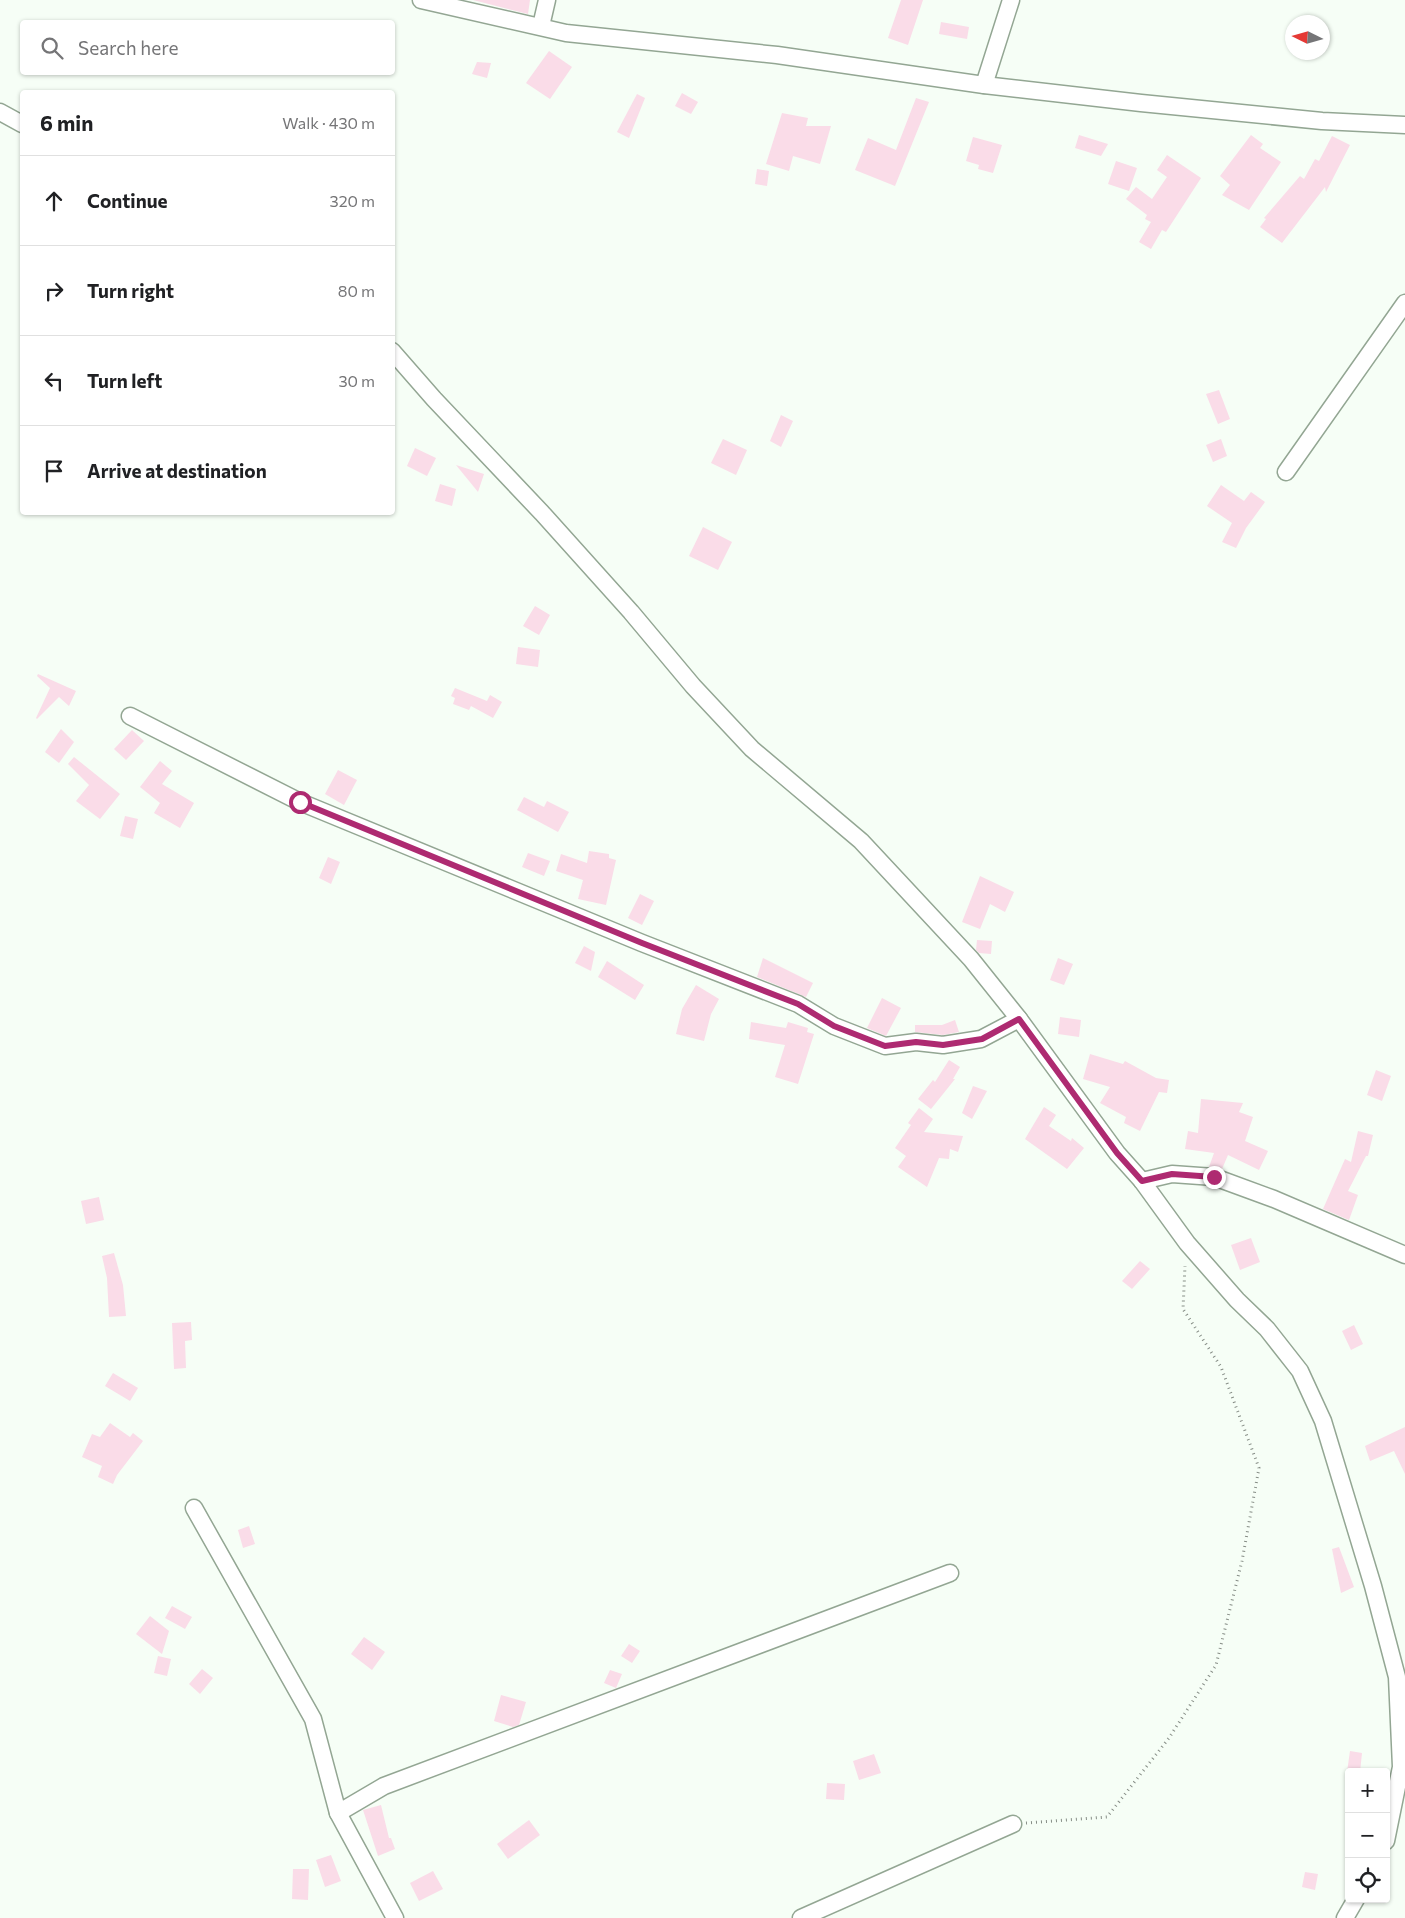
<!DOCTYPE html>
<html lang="en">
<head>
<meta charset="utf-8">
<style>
  :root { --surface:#fff; --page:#f6f6f6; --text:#202124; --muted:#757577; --line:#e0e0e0 }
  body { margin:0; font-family:Commissioner,sans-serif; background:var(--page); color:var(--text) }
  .controls { position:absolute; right:15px; bottom:15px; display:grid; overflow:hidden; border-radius:5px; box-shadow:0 1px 4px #0004 }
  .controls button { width:45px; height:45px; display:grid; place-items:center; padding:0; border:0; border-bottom:1px solid var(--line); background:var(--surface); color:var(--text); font:25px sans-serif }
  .compass { position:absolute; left:1285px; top:15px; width:45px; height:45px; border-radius:50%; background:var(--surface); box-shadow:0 1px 4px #0004; rotate:275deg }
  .stop { position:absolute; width:15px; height:15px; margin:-11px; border:4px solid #ae2a71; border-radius:50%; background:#fff }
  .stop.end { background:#ae2a71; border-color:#fff; box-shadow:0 1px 5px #0008 }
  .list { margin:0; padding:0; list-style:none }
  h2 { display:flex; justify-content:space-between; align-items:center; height:65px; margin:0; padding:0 20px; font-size:21px }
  h2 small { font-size:16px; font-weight:400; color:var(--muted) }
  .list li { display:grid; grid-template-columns:32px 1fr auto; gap:15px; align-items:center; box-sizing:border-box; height:90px; padding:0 20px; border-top:1px solid var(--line) }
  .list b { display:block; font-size:19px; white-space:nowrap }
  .list em { font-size:16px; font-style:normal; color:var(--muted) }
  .icon { flex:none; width:28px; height:28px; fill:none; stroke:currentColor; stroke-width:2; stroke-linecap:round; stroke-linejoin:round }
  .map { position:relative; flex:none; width:1405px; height:1918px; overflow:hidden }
  .search { position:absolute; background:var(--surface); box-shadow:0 1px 4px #0004; left:20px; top:20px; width:375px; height:55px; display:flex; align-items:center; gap:12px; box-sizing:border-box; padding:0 18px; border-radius:5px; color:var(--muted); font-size:19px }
  .panel { position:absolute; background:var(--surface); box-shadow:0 1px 4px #0004; left:20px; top:90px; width:375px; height:425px; border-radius:5px }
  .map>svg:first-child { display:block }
  .building { fill:#fadce8 }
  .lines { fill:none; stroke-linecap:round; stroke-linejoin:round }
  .street-casing { stroke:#93a693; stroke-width:19 }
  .path { stroke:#868d86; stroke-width:3; stroke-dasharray:1 4; stroke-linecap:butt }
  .street { stroke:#fff; stroke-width:16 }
  .route { stroke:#ae2a71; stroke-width:6 }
</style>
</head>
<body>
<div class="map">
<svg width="1405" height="1918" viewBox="0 0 1405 1918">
  <rect width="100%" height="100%" fill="#f6fef6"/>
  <g class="building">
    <path d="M 473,0 L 530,0 L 528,14 Z"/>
    <path d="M 901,0 L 923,0 L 908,45 L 888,38 Z"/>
    <path d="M 941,22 L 969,27 L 967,39 L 939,34 Z"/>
    <path d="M 549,51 L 572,67 L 550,99 L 526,83 Z"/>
    <path d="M 477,62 L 491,63 L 487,78 L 472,74 Z"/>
    <path d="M 682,93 L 698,102 L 691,114 L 675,106 Z"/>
    <path d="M 637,94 L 645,98 L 629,138 L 617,132 Z"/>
    <path d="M 916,98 L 929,102 L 895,186 L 855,170 L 868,138 L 896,150 Z"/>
    <path d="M 782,113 L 808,118 L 806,126 L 831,126 L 820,164 L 793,156 L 789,171 L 766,164 Z"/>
    <path d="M 1079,135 L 1108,144 L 1101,156 L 1075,148 Z"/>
    <path d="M 1251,135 L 1263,144 L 1260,148 L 1281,162 L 1249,210 L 1222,195 L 1230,185 L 1220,176 Z"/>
    <path d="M 1332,136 L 1350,145 L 1326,192 L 1325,187 L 1282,243 L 1260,227 L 1266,219 L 1264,218 L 1300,176 L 1304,179 L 1315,159 L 1319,161 Z"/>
    <path d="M 973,137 L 1002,145 L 993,173 L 978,169 L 979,165 L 966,161 Z"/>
    <path d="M 1167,155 L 1201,178 L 1166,232 L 1162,230 L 1151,249 L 1139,242 L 1151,222 L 1145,219 L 1147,215 L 1126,199 L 1136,187 L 1152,199 L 1167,177 L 1157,170 Z"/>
    <path d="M 1116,161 L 1137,168 L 1129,191 L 1108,184 Z"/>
    <path d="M 757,169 L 769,171 L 767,186 L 755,184 Z"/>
    <path d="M 1219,390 L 1230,419 L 1218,424 L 1206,394 Z"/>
    <path d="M 781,415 L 793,421 L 781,447 L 770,441 Z"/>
    <path d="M 723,439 L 747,450 L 736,475 L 711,463 Z"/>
    <path d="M 1221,439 L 1227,456 L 1213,462 L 1206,445 Z"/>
    <path d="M 415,448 L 436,458 L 427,476 L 407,466 Z"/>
    <path d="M 456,465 L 484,474 L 478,492 Z"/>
    <path d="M 440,484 L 456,489 L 452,506 L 435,501 Z"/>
    <path d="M 1221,485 L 1244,501 L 1251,492 L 1265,502 L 1246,528 L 1236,548 L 1222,542 L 1232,523 L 1207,506 Z"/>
    <path d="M 703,527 L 732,542 L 718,570 L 689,556 Z"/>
    <path d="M 535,606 L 550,615 L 539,635 L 523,626 Z"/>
    <path d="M 518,647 L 540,650 L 538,667 L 516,664 Z"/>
    <path d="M 38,674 L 76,691 L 69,706 L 59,697 L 37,719 L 36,718 L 50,688 L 37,676 Z"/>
    <path d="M 455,688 L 487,701 L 490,695 L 502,702 L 493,718 L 471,706 L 469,710 L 453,704 L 455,698 L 451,696 Z"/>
    <path d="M 61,729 L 74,742 L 59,763 L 45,752 Z"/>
    <path d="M 132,730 L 144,741 L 126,760 L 114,749 Z"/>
    <path d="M 74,757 L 120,794 L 100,819 L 76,801 L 89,785 L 68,764 Z"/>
    <path d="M 160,761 L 172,771 L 162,784 L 194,803 L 180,828 L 154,813 L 160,803 L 140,787 Z"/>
    <path d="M 338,770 L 357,780 L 344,805 L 325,794 Z"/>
    <path d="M 524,797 L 544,807 L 547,801 L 569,812 L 558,832 L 517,810 Z"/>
    <path d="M 125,816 L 138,819 L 133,839 L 120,836 Z"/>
    <path d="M 589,851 L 609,854 L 609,858 L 616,860 L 606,905 L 578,899 L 583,880 L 556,871 L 561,854 L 587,863 Z"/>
    <path d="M 528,853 L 550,861 L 544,876 L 522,867 Z"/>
    <path d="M 328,857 L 340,862 L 331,884 L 319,878 Z"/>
    <path d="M 980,876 L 1014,892 L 1005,912 L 990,904 L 980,929 L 962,922 Z"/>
    <path d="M 640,894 L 654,901 L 642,925 L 628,918 Z"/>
    <path d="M 977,940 L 992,941 L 991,954 L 979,953 L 976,950 Z"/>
    <path d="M 584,946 L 595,952 L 591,971 L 575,963 Z"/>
    <path d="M 763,958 L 813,983 L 806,997 L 757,977 Z"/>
    <path d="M 1058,958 L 1073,964 L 1064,985 L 1050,980 Z"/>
    <path d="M 607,961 L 644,985 L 635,1000 L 598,977 Z"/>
    <path d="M 696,985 L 719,999 L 711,1014 L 704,1041 L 676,1034 L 682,1009 Z"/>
    <path d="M 882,998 L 901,1008 L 886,1036 L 867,1028 Z"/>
    <path d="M 1060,1017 L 1081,1020 L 1079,1037 L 1058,1034 Z"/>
    <path d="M 955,1020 L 959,1032 L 943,1035 L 915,1032 L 915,1025 L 942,1025 Z"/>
    <path d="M 751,1022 L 786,1028 L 788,1022 L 808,1028 L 807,1032 L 814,1034 L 798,1084 L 775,1077 L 785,1045 L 749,1039 Z"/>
    <path d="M 1090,1054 L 1123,1064 L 1125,1061 L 1156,1078 L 1169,1080 L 1167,1093 L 1159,1092 L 1140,1131 L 1124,1123 L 1126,1117 L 1100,1103 L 1110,1087 L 1083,1079 Z"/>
    <path d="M 949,1060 L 960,1067 L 953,1079 L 955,1079 L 931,1109 L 918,1099 L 933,1080 L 935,1082 Z"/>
    <path d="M 1376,1070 L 1391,1076 L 1382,1101 L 1367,1095 Z"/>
    <path d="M 973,1086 L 987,1091 L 972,1119 L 962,1113 Z"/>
    <path d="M 1201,1099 L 1243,1103 L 1239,1112 L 1253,1117 L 1245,1141 L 1268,1151 L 1259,1170 L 1228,1155 L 1222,1169 L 1209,1167 L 1214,1153 L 1185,1149 L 1188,1131 L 1198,1133 Z"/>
    <path d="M 1044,1107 L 1056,1115 L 1049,1126 L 1071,1141 L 1072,1138 L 1084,1148 L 1067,1169 L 1025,1139 Z"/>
    <path d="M 919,1108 L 933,1119 L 924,1132 L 963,1136 L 958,1152 L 950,1149 L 949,1159 L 939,1158 L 927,1187 L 898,1167 L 906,1156 L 895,1148 L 911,1125 L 908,1123 Z"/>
    <path d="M 1358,1131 L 1373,1135 L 1368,1156 L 1366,1156 L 1348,1191 L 1358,1195 L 1349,1220 L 1323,1209 L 1345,1159 L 1351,1162 Z"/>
    <path d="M 99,1197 L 104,1220 L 86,1224 L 81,1201 Z"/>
    <path d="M 1251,1238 L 1260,1262 L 1240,1270 L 1231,1245 Z"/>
    <path d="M 114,1253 L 123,1285 L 126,1316 L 109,1317 L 107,1278 L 102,1256 Z"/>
    <path d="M 1140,1261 L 1150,1269 L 1132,1289 L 1122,1281 Z"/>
    <path d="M 191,1322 L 192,1340 L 185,1341 L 186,1368 L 174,1369 L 172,1323 Z"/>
    <path d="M 1354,1325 L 1363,1344 L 1351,1350 L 1342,1331 Z"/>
    <path d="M 113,1373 L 138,1388 L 130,1401 L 105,1386 Z"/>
    <path d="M 110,1423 L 130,1437 L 133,1433 L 143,1441 L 117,1475 L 113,1484 L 98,1477 L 102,1466 L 82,1457 L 92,1434 L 100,1437 Z"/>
    <path d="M 1405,1427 L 1405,1474 L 1394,1451 L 1370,1461 L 1365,1446 Z"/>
    <path d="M 249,1526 L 255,1544 L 243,1548 L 238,1530 Z"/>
    <path d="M 1339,1547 L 1354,1587 L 1341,1593 L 1332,1549 Z"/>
    <path d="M 172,1606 L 192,1617 L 185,1629 L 165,1618 Z"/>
    <path d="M 150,1616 L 169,1631 L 162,1654 L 136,1634 Z"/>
    <path d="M 364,1637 L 385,1652 L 372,1670 L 351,1654 Z"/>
    <path d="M 629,1644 L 640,1651 L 632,1663 L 621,1656 Z"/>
    <path d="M 158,1656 L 171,1659 L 167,1676 L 154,1673 Z"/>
    <path d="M 202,1669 L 213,1678 L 200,1694 L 189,1684 Z"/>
    <path d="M 610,1670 L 622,1674 L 616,1688 L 604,1683 Z"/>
    <path d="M 501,1695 L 526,1702 L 519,1725 L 513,1727 L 494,1721 Z"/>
    <path d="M 1350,1751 L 1362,1753 L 1360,1772 L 1347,1772 Z"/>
    <path d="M 874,1754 L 881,1773 L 859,1780 L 853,1761 Z"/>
    <path d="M 827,1783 L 845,1784 L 844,1800 L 826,1799 Z"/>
    <path d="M 381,1805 L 389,1838 L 391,1838 L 395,1849 L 378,1856 L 363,1810 Z"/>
    <path d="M 529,1820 L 540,1835 L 508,1859 L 497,1844 Z"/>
    <path d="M 331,1855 L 341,1881 L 325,1887 L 316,1860 Z"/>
    <path d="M 293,1869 L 309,1869 L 308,1900 L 292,1899 Z"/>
    <path d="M 433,1871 L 443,1889 L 419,1901 L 410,1883 Z"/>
    <path d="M 1305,1872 L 1318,1874 L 1315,1890 L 1302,1887 Z"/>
  </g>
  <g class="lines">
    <defs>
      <g id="street">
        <path d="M 421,0 L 566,33 L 777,55 L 984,85 L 1141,103 L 1322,121 L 1405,125"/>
        <path d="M 541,26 L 547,0"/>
        <path d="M 984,85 L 1011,0"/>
        <path d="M 0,112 L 22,124"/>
        <path d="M 392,351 L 434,399 L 542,513 L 631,612 L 693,686 L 752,749 L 861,841 L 971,959 L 1019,1019 L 1117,1153 L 1142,1181 L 1187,1243 L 1237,1300 L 1267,1329 L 1300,1371 L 1323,1421 L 1373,1586 L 1397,1677 L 1401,1767 L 1386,1841"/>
        <path d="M 1286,472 L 1405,303"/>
        <path d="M 130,716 L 300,802 L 642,943 L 798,1004 L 834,1026 L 885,1046 L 916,1042 L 943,1045 L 981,1039 L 1019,1019"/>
        <path d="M 1142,1181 L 1172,1174 L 1214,1177 L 1274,1199 L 1405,1255"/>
        <path d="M 194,1508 L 313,1719 L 338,1813 L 395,1918"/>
        <path d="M 338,1813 L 384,1786 L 950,1573"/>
        <path d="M 801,1918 L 1013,1824"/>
        <path d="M 1345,1918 L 1356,1899"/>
      </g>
    </defs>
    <use href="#street" class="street-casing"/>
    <path class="path" d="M 1026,1823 L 1107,1817 L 1169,1738 L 1216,1665 L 1242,1561 L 1259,1468 L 1221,1367 L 1183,1309 L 1185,1266"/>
    <use href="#street" class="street"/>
  </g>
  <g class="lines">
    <path class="route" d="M 300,802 L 642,943 L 798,1004 L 834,1026 L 885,1046 L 916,1042 L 943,1045 L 982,1039 L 1019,1019 L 1117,1153 L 1142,1181 L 1172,1174 L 1214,1177"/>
  </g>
</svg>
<div class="controls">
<button>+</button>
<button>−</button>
<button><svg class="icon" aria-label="locate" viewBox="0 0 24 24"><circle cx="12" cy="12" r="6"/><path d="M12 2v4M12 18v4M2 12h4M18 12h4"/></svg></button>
</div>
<svg class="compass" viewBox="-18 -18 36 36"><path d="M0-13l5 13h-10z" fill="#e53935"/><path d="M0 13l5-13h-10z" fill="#757577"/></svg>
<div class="stop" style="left:300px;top:802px"></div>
<div class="stop end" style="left:1214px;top:1177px"></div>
<div class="search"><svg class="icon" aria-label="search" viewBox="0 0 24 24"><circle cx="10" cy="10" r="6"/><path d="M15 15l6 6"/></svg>Search here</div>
<section class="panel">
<h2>6 min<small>Walk · 430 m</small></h2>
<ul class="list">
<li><svg class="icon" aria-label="ahead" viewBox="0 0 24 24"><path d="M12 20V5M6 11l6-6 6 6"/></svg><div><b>Continue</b></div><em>320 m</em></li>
<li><svg class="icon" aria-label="right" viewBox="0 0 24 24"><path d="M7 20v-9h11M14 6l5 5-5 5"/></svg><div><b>Turn right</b></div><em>80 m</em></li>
<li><svg class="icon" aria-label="left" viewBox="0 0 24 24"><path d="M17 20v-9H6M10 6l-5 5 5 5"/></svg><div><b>Turn left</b></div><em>30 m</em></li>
<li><svg class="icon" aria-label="arrive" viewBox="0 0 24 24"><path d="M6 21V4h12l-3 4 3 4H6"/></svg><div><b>Arrive at destination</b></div></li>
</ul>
</section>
</div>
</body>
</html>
